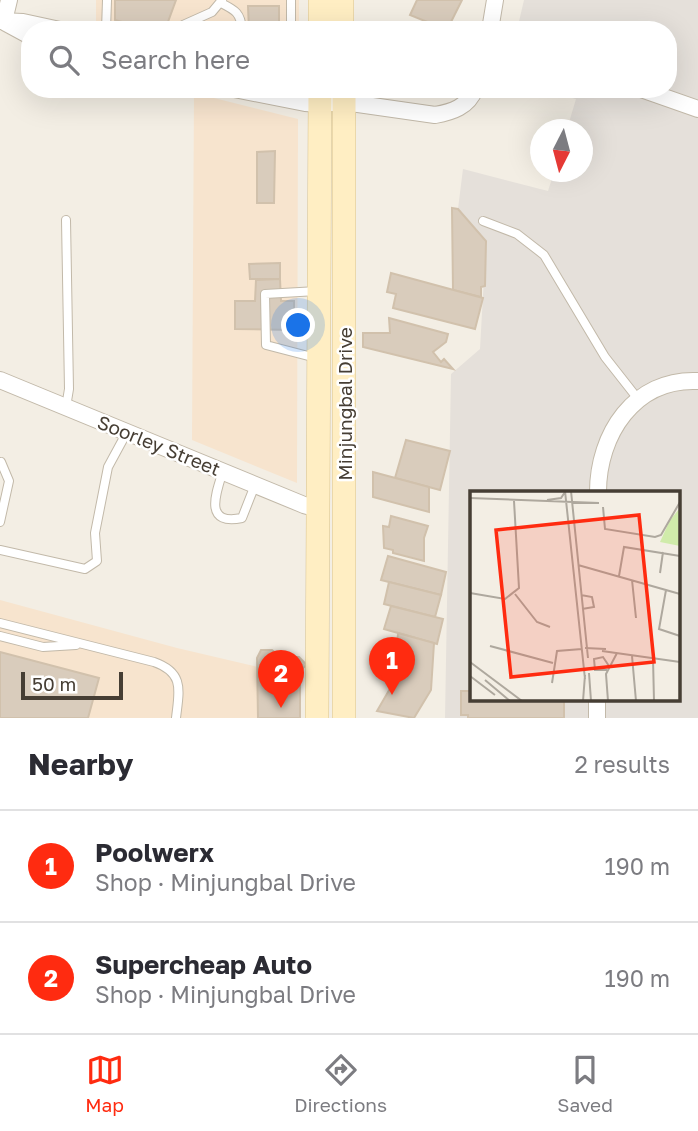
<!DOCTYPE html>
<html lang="en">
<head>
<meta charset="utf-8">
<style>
  :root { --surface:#fff; --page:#f7f7f7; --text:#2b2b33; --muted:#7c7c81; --line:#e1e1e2; --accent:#ff2b10 }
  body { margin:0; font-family:"Golos Text",sans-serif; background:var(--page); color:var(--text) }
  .compass { position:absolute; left:530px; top:119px; width:63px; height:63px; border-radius:50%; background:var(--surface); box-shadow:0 7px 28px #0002; rotate:186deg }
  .scale { position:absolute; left:21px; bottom:18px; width:102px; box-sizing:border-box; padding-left:7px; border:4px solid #463e34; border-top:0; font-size:19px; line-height:24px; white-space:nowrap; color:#463e34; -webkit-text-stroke:5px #fff; paint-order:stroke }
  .you { position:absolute; left:299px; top:326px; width:24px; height:24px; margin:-18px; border:5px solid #fff; border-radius:50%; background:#1a73e8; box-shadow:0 0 0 10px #1a73e833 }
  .badge { display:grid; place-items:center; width:46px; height:46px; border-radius:50%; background:var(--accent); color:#fff; font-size:23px; font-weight:700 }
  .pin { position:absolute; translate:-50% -58px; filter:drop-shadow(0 2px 4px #0008) }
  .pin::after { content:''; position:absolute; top:37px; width:24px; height:21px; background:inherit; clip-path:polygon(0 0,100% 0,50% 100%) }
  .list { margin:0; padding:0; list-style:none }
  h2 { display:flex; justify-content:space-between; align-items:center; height:91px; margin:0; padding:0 28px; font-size:30px }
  h2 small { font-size:23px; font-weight:400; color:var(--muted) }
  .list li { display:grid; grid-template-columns:46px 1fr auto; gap:21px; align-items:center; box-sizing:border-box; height:112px; padding:0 28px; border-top:2px solid var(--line) }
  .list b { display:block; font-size:26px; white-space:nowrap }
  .list p { margin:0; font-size:23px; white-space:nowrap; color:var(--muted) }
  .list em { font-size:23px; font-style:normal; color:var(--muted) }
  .icon { flex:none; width:38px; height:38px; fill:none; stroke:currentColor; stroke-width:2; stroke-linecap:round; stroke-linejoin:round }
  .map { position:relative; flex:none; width:698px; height:718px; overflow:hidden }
  .search { position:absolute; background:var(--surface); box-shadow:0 7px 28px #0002; left:21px; right:21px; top:21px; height:77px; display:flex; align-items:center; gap:18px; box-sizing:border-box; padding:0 24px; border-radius:28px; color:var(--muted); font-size:26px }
  .sheet { height:315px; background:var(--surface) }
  nav { display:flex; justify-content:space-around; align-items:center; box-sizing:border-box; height:98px; border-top:2px solid var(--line); background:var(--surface); font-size:19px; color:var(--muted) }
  nav a { display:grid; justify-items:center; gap:4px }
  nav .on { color:var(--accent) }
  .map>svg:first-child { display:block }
  .commercial { fill:#f7e4ce }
  .industrial { fill:#e5e0da; fill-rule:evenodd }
  .building { fill:#d9ccbc; stroke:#d1c1ac; stroke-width:2 }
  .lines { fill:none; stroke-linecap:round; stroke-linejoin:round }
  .lane-casing { stroke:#c2b9a9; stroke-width:10 }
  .street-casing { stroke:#c2b9a9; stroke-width:18 }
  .secondary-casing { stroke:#d6c291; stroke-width:24 }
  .lane { stroke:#fff; stroke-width:8 }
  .street { stroke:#fff; stroke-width:16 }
  .secondary { stroke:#ffeec3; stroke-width:23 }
  .labels { text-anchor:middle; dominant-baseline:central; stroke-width:5; stroke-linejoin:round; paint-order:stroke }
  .street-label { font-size:19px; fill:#463e34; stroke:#fff }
  .inset-road { fill:none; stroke:#aea89e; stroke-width:2 }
  .view { fill:#ff2b10; fill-opacity:0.15; stroke:#ff2b10; stroke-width:3.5 }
  .inset-edge { fill:none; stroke:#463e34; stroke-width:3.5 }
</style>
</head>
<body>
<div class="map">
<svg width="698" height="718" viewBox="0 0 698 718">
  <rect width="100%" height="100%" fill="#f3eee4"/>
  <g class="commercial">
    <path d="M 96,0 L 299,0 L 299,30 L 120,30 L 96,23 Z"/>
    <path d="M 194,93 L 298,119 L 297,483 L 192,440 Z"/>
    <path d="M 0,600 L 177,648 L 293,675 L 293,718 L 0,718 Z"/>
  </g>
  <path class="industrial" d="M 524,0 L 698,0 L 698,718 L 445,718 L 451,374 L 480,349 L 486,241 L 458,209 L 463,169 L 548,191 L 554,172 L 582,172 L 582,130 L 567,129 L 576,99 L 538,89 L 668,89 L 668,30 L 517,30 ZM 472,492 L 679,492 L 679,699 L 472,699 Z"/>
  <g class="building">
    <path d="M 115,0 L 176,0 L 165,30 L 151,30 L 115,20 Z"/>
    <path d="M 417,0 L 462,0 L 447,30 L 410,15 Z"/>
    <path d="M 248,6 L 279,6 L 279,30 L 249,30 Z"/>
    <path d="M 275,151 L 274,203 L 257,203 L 257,152 Z"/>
    <path d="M 452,208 L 458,209 L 486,241 L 485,286 L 481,287 L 481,297 L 453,290 Z"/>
    <path d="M 280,263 L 280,279 L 250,279 L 249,264 Z"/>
    <path d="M 391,273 L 483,298 L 475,329 L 393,308 L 396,294 L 387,292 Z"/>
    <path d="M 280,279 L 281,301 L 294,301 L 294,330 L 235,329 L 235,301 L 255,301 L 256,280 Z"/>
    <path d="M 389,318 L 448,334 L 446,342 L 433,352 L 441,362 L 444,359 L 453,369 L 363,347 L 363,333 L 390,333 Z"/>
    <path d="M 406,440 L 450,451 L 440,490 L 395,478 Z"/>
    <path d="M 373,472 L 429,487 L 429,512 L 373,497 Z"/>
    <path d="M 391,516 L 428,526 L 424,538 L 424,561 L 393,553 L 393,550 L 384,548 L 383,526 L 389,527 Z"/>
    <path d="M 388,556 L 446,572 L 441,595 L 381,580 Z"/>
    <path d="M 389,582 L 441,595 L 435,617 L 384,604 Z"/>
    <path d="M 391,606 L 443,619 L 437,644 L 384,629 Z"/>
    <path d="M 398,633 L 434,643 L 431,690 L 414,718 L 377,711 L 395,680 Z"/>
    <path d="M 261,650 L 272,650 L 277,654 L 276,657 L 299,657 L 307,665 L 300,670 L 300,718 L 258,718 L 257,658 Z"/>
    <path d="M 0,652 L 99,678 L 88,718 L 0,718 Z"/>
    <path d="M 461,691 L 472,691 L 472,699 L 564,699 L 564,718 L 468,718 L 468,715 L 461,715 Z"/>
  </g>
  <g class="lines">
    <defs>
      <g id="lane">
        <path d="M 291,0 L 291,30"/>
        <path d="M 221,3 C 235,10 241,13 242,30"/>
        <path d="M 106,30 L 107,0"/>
        <path d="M 182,30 L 183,25 L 212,12 L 222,0"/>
        <path d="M 483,221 L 517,234 L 544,255 L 605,357 L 638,399"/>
        <path d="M 316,358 L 266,345 L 265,294 L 317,291"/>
        <path d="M 66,407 L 69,389 L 66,220"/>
        <path d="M 223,471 C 216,493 203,526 242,518 L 255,485"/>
        <path d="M 0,522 L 9,481 L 1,462"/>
        <path d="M 0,550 L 85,569 L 97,561 L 95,533 L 108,467 L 127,432"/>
        <path d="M 0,623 L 154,662 C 185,673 179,691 176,718"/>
        <path d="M 0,636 L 43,647 L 76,645"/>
      </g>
      <g id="street">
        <path d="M 0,21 L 23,22 L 60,30"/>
        <path d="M 4,21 L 9,0"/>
        <path d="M 6,23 L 30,36"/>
        <path d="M 490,30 L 495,0"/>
        <path d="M 234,89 L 305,103 L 320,104 L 344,102 L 435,115 C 452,112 468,107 475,89"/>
        <path d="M 641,89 L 698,109"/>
        <path d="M 0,380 L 304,505 L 318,509"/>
        <path d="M 598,492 C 598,435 634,378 698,381"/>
        <path d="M 597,718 L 597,699"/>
      </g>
      <g id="secondary">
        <path d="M 342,0 L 342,30"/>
        <path d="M 320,30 L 320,0"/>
        <path d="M 344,89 L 344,718"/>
        <path d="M 317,718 L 320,89"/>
      </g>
    </defs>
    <use href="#lane" class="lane-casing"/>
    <use href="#street" class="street-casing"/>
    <use href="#secondary" class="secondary-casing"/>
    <use href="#lane" class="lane"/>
    <use href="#street" class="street"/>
    <use href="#secondary" class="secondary"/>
  </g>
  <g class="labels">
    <g class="street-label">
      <text transform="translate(344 404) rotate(-90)">Minjungbal Drive</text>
      <text transform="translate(159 445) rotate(22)">Soorley Street</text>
    </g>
  </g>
  <g transform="translate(470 491)">
    <rect width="210" height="210" fill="#f3eee4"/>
    <path d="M 210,17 L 210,55 L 190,51 L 200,29 Z" fill="#d0ebaa"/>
    <path class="inset-road" d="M 95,0 L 115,188M 101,0 L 118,167M 0,7 L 129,12M 77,9 L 91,7 L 95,1M 133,16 L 135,38 L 185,46 L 191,44 L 210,11M 108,74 L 210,103M 190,82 L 193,61M 149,85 L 154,56 L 210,65M 162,89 L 166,127M 196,99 L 189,138 L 210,145M 0,102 L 35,108 L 49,97 L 44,10M 45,103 L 67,131 L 80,136M 111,104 L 122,106 L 124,116 L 112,118M 20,155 L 83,172M 115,157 L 136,158M 132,160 L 210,171M 162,165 L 166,210M 183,167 L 184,210M 0,171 L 52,210M 137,179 L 125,179 L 124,168 L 133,166 L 139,175M 119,182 L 121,210M 0,185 L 25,204M 15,189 L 40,210M 82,192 L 87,160 L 112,158M 113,210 L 115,184M 138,210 L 136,183 L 147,162"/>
    <path class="view" d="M 169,24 L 184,171 L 41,186 L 26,39 Z"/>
    <rect width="210" height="210" class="inset-edge"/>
  </g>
</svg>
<svg class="compass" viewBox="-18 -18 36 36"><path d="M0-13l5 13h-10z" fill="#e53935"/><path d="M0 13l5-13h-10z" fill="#7c7c81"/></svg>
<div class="scale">50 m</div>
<div class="you"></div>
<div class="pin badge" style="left:392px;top:695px">1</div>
<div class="pin badge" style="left:281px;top:708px">2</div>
<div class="search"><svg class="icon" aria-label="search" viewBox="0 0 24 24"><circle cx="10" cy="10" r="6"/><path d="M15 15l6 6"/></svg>Search here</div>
</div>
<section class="sheet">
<h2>Nearby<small>2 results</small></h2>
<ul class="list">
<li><span class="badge">1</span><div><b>Poolwerx</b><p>Shop · Minjungbal Drive</p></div><em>190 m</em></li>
<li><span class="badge">2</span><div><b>Supercheap Auto</b><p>Shop · Minjungbal Drive</p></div><em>190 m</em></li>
</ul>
</section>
<nav>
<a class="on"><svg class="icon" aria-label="map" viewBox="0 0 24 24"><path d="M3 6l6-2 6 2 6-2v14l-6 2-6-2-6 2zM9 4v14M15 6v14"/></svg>Map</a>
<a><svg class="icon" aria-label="directions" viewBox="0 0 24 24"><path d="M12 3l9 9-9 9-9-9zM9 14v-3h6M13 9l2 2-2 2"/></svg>Directions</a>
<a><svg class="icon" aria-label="saved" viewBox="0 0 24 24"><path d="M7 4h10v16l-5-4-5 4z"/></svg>Saved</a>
</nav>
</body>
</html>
